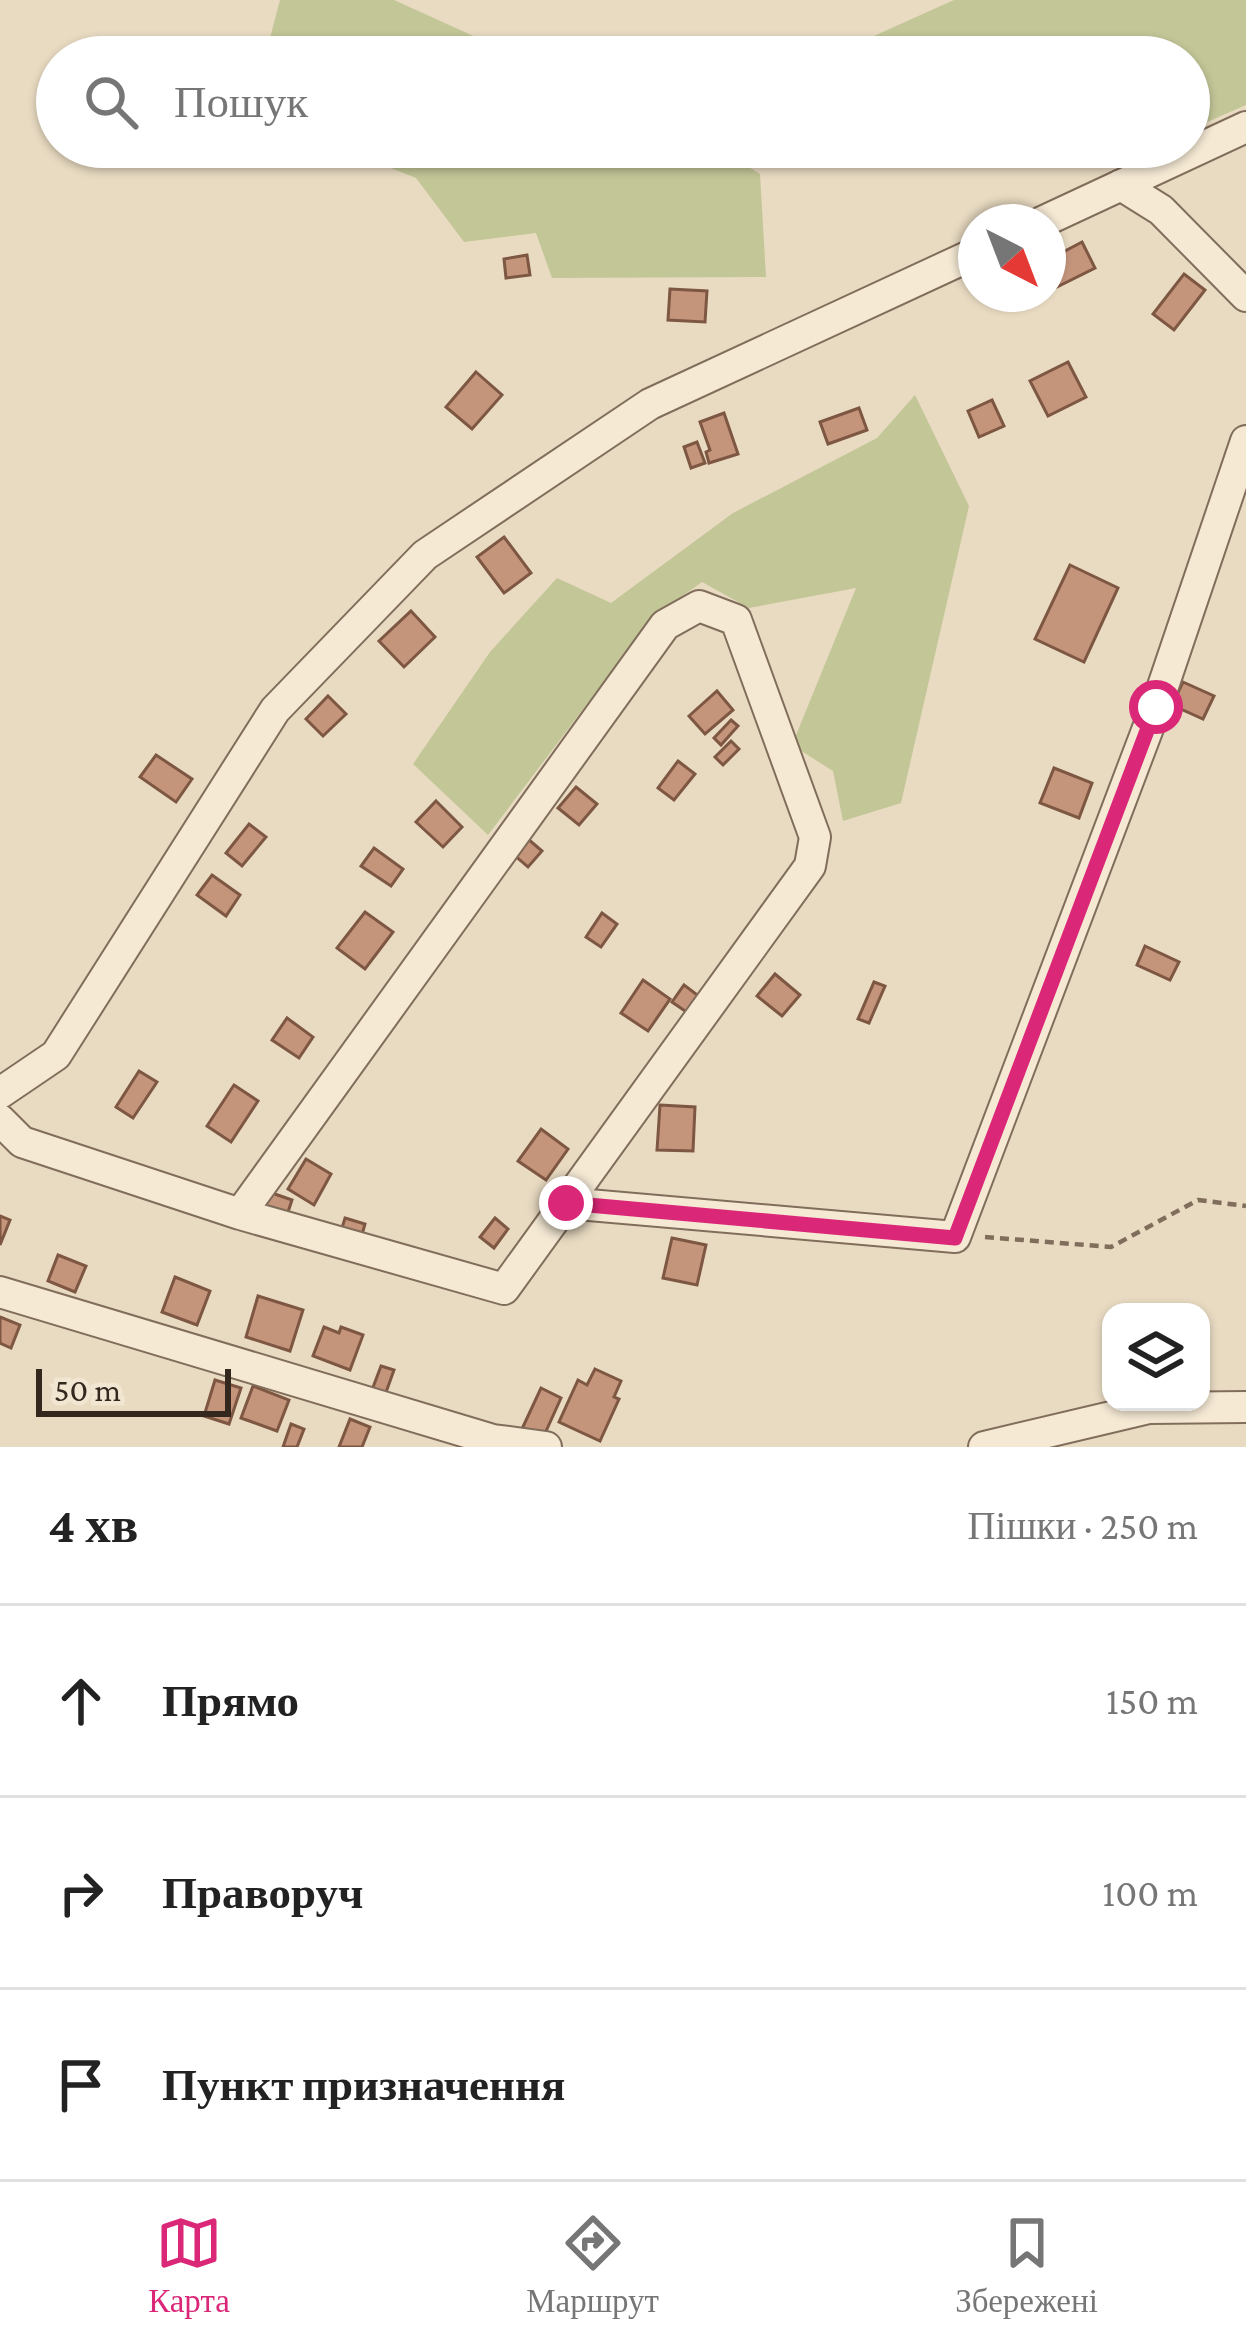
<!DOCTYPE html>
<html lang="uk">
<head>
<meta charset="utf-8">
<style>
  :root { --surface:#fff; --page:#f6f6f6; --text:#222; --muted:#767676; --line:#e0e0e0; --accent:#db2777 }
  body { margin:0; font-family:"Crimson Pro",serif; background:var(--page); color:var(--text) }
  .controls { position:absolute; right:36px; bottom:36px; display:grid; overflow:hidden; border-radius:24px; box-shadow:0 3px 9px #0004 }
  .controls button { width:108px; height:108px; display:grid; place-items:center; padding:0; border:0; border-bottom:3px solid var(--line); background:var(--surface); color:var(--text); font:60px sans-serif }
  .compass { position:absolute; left:958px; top:204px; width:108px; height:108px; border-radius:50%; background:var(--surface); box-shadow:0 3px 9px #0004; rotate:138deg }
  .scale { position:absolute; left:36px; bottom:30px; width:195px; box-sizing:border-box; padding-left:12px; border:6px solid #33271e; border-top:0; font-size:33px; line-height:42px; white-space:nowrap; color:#33271e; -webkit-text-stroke:9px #f1e6d1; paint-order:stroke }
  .stop { position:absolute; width:36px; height:36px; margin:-27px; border:9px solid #db2777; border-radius:50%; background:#fff }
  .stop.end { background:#db2777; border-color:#fff; box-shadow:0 3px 12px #0008 }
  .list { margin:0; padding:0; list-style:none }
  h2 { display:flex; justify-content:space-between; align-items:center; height:156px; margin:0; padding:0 48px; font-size:51px }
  h2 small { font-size:39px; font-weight:400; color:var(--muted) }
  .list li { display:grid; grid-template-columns:78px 1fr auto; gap:36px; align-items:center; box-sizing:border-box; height:192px; padding:0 48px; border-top:3px solid var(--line) }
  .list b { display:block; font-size:45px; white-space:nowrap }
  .list em { font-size:39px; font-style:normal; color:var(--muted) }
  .icon { flex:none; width:66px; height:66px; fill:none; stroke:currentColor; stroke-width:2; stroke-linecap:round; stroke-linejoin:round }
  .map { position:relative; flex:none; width:1246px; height:1447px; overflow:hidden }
  .search { position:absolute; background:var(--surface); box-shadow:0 3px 9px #0004; left:36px; right:36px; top:36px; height:132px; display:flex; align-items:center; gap:30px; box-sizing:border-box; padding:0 42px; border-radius:66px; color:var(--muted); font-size:45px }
  .sheet { height:732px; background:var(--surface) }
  nav { display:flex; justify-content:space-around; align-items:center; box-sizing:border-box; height:168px; border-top:3px solid var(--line); background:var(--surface); font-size:33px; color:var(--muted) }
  nav a { display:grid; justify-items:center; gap:6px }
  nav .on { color:var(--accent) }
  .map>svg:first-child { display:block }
  .green { fill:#c3c697 }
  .building { fill:#c4957b; stroke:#7e5743; stroke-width:3 }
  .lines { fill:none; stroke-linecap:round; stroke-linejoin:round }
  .street-casing { stroke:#816d5b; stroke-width:34 }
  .path { stroke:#816d5b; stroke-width:4.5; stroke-dasharray:9 6; stroke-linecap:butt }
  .street { stroke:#f5e9d4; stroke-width:30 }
  .route { stroke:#db2777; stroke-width:15 }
</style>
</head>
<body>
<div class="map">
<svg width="1246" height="1447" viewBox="0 0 1246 1447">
  <rect width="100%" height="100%" fill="#e9dbc2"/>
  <g class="green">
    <path d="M 280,0 L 394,0 L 520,57 L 265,57 Z"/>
    <path d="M 954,0 L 1246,0 L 1246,105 L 1189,130 L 1189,57 L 1095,57 L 1090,42 L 1035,57 L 827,57 Z"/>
    <path d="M 338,147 L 717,147 L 760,174 L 766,277 L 552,278 L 536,233 L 464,242 L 416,178 Z"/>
    <path d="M 915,395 L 969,506 L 901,803 L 843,821 L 833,771 L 792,745 L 856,588 L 749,608 L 702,582 L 652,618 L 488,835 L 413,764 L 490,652 L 557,578 L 611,603 L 733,513 L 877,438 Z"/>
  </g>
  <g class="building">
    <path d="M 1082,242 L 1095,268 L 1057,287 L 1048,260 Z"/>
    <path d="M 527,255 L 530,275 L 506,278 L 504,259 Z"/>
    <path d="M 1184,274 L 1205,290 L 1174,330 L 1153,314 Z"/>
    <path d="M 670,289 L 707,291 L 705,322 L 668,320 Z"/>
    <path d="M 1068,362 L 1086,397 L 1048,416 L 1030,381 Z"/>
    <path d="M 476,372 L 502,395 L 472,429 L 446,407 Z"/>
    <path d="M 992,400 L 1004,426 L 979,437 L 968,411 Z"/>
    <path d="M 859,408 L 867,430 L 828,444 L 820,422 Z"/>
    <path d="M 724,413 L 738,454 L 709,463 L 706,452 L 710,450 L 700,422 Z"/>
    <path d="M 697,442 L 705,463 L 691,468 L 684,447 Z"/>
    <path d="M 504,537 L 531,573 L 504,593 L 477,557 Z"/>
    <path d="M 1070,565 L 1118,588 L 1084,662 L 1035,639 Z"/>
    <path d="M 411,611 L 435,637 L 404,667 L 379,641 Z"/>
    <path d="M 1183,682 L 1214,696 L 1203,719 L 1172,705 Z"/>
    <path d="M 717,691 L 733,710 L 705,734 L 689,716 Z"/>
    <path d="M 328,696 L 346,714 L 323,736 L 306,719 Z"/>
    <path d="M 731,720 L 738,726 L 721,745 L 714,738 Z"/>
    <path d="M 731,741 L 739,749 L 723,765 L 715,757 Z"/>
    <path d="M 156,755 L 192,779 L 176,802 L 140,777 Z"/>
    <path d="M 678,761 L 695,774 L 674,800 L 658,788 Z"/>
    <path d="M 1054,768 L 1092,783 L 1079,818 L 1040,803 Z"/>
    <path d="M 576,787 L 597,804 L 579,825 L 558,808 Z"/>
    <path d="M 436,801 L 462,827 L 443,847 L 416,822 Z"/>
    <path d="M 249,824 L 266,837 L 242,866 L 226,853 Z"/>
    <path d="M 521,833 L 542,851 L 528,867 L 507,849 Z"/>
    <path d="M 374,848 L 403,869 L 391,886 L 361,866 Z"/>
    <path d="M 212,875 L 240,895 L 226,916 L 197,895 Z"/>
    <path d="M 365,912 L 393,932 L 365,969 L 337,948 Z"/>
    <path d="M 602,913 L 617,924 L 601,947 L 586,937 Z"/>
    <path d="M 1145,946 L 1179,962 L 1170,980 L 1137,965 Z"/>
    <path d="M 775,974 L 800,995 L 782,1016 L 757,996 Z"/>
    <path d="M 643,980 L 670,999 L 648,1031 L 621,1013 Z"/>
    <path d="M 874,982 L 885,986 L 869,1023 L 858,1019 Z"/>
    <path d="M 684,985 L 700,997 L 688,1013 L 672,1002 Z"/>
    <path d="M 287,1018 L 313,1037 L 299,1058 L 272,1040 Z"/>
    <path d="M 139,1071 L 157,1082 L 133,1118 L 116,1107 Z"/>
    <path d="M 234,1085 L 258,1101 L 231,1142 L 207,1126 Z"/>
    <path d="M 660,1105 L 695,1107 L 693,1151 L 657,1150 Z"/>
    <path d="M 541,1129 L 568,1149 L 546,1180 L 518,1161 Z"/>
    <path d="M 306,1159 L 331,1174 L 314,1205 L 288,1189 Z"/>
    <path d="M 272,1193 L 292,1200 L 287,1215 L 259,1205 Z"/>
    <path d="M 0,1216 L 10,1220 L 0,1245 Z"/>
    <path d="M 345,1218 L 365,1224 L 361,1238 L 341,1231 Z"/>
    <path d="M 495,1218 L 508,1229 L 494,1248 L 480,1237 Z"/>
    <path d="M 672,1238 L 706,1245 L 697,1285 L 663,1278 Z"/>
    <path d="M 58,1255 L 86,1266 L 75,1292 L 48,1281 Z"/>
    <path d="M 175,1277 L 210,1291 L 197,1325 L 162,1312 Z"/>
    <path d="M 258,1296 L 303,1310 L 290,1351 L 246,1337 Z"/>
    <path d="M 0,1317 L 20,1325 L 11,1348 L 0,1343 Z"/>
    <path d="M 324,1327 L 339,1333 L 341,1327 L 363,1335 L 350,1370 L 313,1356 Z"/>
    <path d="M 381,1366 L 394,1370 L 385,1395 L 372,1390 Z"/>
    <path d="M 595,1369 L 621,1381 L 614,1397 L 619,1399 L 600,1441 L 559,1422 L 578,1380 L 587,1385 Z"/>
    <path d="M 215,1380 L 241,1388 L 229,1424 L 204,1416 Z"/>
    <path d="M 253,1386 L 289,1400 L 277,1431 L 241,1418 Z"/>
    <path d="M 541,1388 L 561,1398 L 542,1440 L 521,1431 Z"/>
    <path d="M 350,1419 L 370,1427 L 362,1447 L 339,1447 Z"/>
    <path d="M 291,1424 L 304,1429 L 297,1447 L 283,1447 Z"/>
  </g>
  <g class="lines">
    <defs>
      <g id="street">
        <path d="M 1121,185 L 1161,210 L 1246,296"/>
        <path d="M 1042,222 L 1246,127"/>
        <path d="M 0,1093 L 56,1055 L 275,710 L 425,555 L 650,404 L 976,253"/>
        <path d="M 0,1120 L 22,1142 L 240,1214 L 504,1289 L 810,866 L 815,837 L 736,620 L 699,606 L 665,625 L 240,1214"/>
        <path d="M 566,1203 L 955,1237 L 1156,707 L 1246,441"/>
        <path d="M 0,1292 L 493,1440 L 546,1447"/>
        <path d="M 984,1447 L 1149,1408 L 1246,1407"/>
      </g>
    </defs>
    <use href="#street" class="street-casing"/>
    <path class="path" d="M 985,1237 L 1111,1247 L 1198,1200 L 1246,1206"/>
    <use href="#street" class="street"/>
  </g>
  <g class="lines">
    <path class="route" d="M 566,1203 L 955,1238 L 1156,707"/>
  </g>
</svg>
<div class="controls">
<button><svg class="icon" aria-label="layers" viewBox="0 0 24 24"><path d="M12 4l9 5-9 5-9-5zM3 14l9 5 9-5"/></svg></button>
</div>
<svg class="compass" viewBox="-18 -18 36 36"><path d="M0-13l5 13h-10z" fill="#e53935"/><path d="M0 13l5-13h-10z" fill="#767676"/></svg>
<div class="scale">50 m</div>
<div class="stop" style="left:1156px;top:707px"></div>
<div class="stop end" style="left:566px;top:1203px"></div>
<div class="search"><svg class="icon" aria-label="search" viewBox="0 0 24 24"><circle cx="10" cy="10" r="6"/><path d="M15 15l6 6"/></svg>Пошук</div>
</div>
<section class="sheet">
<h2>4 хв<small>Пішки · 250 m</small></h2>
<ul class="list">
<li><svg class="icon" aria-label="ahead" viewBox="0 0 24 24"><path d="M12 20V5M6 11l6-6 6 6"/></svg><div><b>Прямо</b></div><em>150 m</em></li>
<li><svg class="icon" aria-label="right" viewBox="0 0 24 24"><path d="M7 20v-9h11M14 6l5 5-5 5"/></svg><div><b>Праворуч</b></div><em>100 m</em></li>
<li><svg class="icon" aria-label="arrive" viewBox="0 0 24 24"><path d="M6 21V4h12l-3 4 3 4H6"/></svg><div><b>Пункт призначення</b></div></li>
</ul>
</section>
<nav>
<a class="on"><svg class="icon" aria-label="map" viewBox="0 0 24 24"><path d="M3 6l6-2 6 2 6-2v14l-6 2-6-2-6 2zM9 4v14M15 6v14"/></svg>Карта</a>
<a><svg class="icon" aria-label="directions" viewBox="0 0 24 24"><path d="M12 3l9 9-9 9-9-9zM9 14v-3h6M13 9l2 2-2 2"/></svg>Маршрут</a>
<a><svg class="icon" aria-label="saved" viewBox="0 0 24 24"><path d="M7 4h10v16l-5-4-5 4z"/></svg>Збережені</a>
</nav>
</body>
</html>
